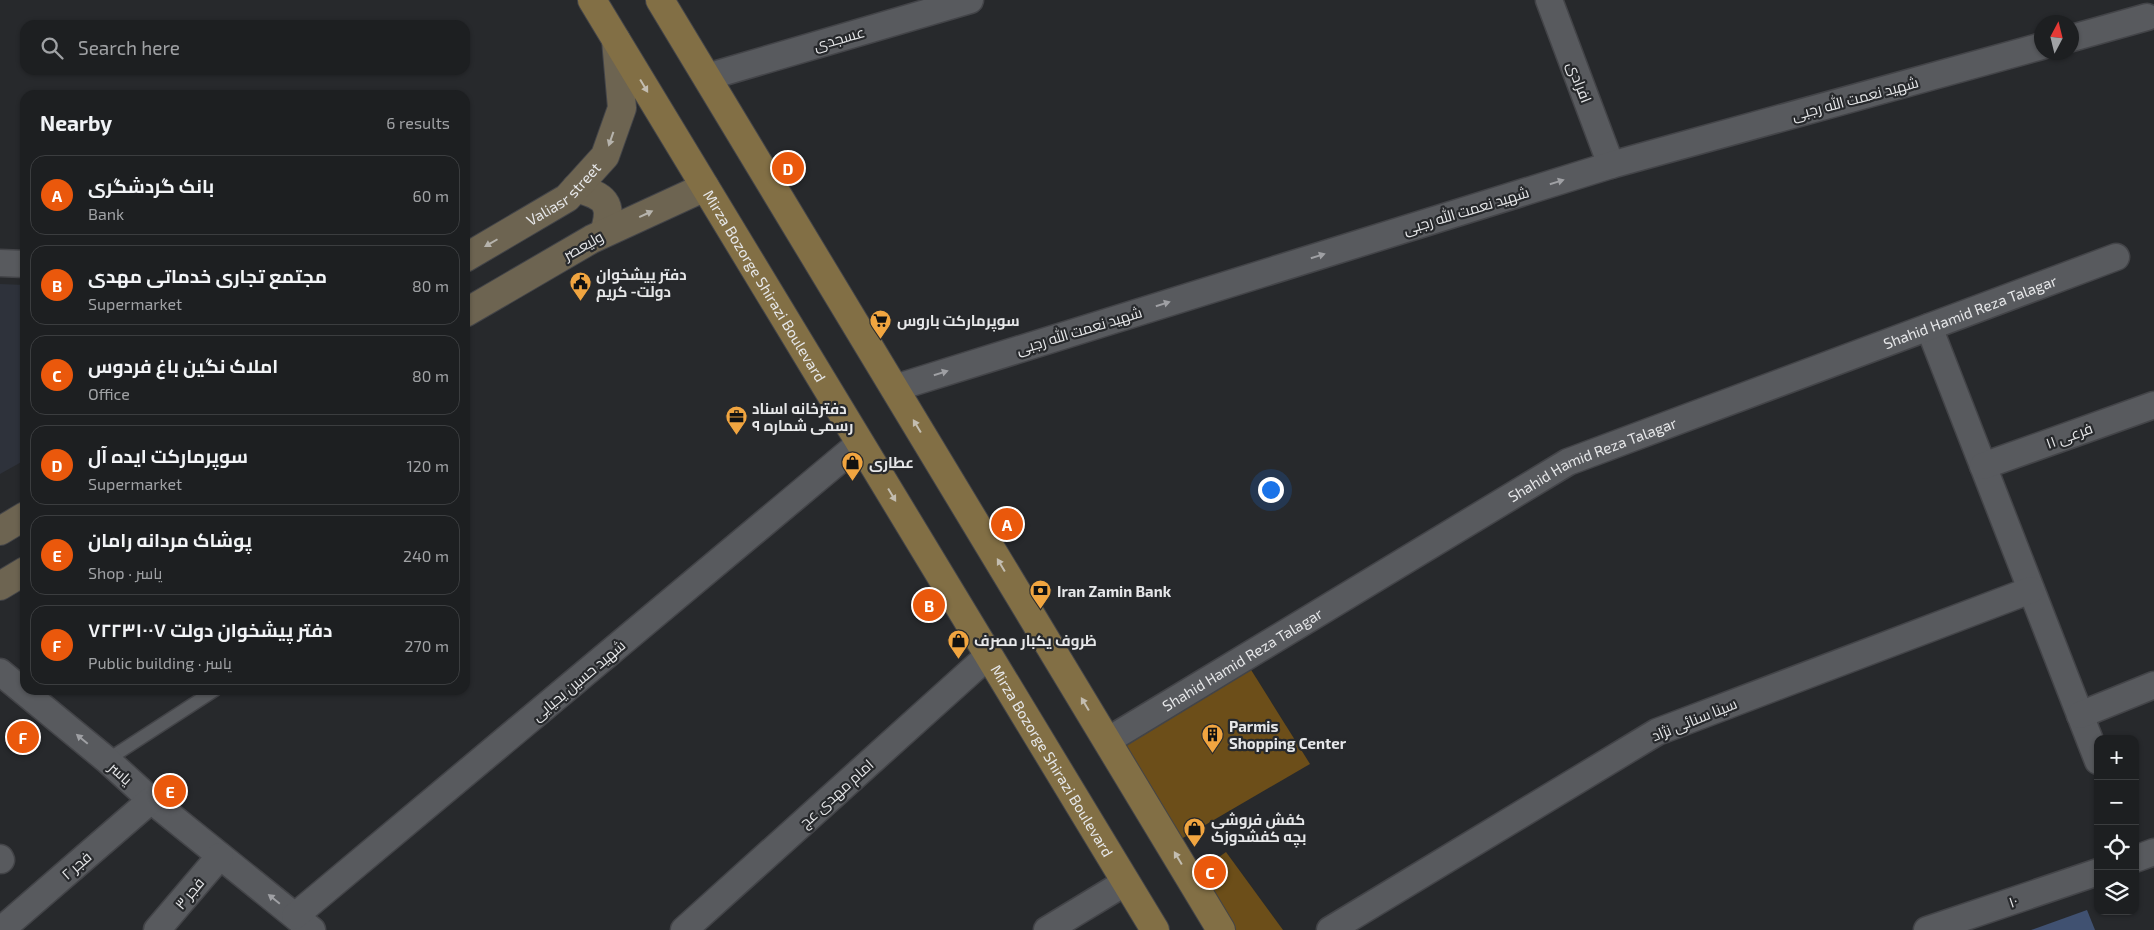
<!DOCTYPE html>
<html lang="en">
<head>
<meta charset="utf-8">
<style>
  :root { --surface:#1d1f21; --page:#25272a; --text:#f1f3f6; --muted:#a0a2a5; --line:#3b3d3f; --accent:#ea580c }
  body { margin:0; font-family:"Exo 2",Cairo,sans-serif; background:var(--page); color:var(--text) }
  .controls { position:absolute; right:15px; bottom:15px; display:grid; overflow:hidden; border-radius:10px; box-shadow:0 1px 4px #0004 }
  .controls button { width:45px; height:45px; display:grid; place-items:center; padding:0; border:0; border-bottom:1px solid var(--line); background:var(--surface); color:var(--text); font:25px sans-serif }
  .compass { position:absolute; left:2034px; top:15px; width:45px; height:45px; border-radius:50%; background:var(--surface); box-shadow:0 1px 4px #0004; rotate:7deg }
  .you { position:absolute; left:1270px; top:489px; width:18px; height:18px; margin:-12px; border:4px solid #fff; border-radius:50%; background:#1a73e8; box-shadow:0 0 0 8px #1a73e833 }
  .badge { display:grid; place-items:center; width:32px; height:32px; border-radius:50%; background:var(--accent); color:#fff; font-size:16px; font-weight:700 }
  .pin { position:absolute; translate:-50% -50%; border:2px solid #fff; box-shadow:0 1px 5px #0006 }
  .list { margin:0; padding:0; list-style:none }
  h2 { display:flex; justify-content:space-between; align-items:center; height:65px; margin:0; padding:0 20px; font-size:21px }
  h2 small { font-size:16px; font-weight:400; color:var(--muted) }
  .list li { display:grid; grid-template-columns:32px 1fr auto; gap:15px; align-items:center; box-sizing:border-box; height:80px; margin:0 10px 10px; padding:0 10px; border:1px solid var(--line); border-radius:15px }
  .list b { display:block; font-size:19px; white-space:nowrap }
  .list p { margin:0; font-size:16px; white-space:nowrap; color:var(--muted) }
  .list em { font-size:16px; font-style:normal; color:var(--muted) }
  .icon { flex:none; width:28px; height:28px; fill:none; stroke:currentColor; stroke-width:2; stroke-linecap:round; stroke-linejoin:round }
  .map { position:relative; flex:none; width:2154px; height:930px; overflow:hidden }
  .search { position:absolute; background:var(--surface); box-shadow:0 1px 4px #0004; left:20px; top:20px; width:450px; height:55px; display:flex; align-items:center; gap:12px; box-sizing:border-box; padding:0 18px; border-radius:15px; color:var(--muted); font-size:19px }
  .panel { position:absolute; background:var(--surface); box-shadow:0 1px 4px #0004; left:20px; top:90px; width:450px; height:605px; border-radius:15px }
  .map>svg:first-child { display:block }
  .built { fill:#2e323b }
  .green { fill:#405171 }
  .building { fill:#6c4e19 }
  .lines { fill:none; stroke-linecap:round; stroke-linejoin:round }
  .lane-casing { stroke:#434448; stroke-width:15 }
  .street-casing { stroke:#434448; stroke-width:29 }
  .secondary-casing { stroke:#434448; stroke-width:30 }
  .primary-casing { stroke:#434448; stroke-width:30 }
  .lane { stroke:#585a5e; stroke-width:12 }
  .street { stroke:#585a5e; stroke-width:26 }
  .secondary { stroke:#6d6451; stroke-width:28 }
  .primary { stroke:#826f45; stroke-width:28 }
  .oneway { fill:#c3bdb0 }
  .oneway2 { fill:#b6b3ac }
  .oneway3 { fill:#9fa0a4 }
  .labels { text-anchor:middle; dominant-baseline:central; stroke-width:4.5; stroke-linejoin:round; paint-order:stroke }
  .street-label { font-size:15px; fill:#e6e7e9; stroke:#27292c }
  .poi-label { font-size:15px; font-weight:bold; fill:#e6e7e9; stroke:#27292c; text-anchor:start }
</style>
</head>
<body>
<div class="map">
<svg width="2154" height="930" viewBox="0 0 2154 930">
  <rect width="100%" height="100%" fill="#27292c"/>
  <path class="built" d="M 0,284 L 25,285 L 25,460 L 0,474 Z"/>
  <path class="green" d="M 2087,910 L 2095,930 L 2031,930 Z"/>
  <g class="building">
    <path d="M 1248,665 L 1310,764 L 1176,842 L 1117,743 Z"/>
    <path d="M 1226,852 L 1283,930 L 1227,930 L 1194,875 Z"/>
  </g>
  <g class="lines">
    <defs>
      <path id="lane" d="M 107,760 L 215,690"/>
      <g id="street">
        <path d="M 1549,0 L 1611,165"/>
        <path d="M 2072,38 L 2147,17"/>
        <path d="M 707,77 L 970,0"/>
        <path d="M 0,263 L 25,264"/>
        <path d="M 1929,327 L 2098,761"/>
        <path d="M 895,388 L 1611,165 L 2042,46"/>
        <path d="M 1983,466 L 2154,405"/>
        <path d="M 0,672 L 107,760 L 151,800 L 312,930"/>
        <path d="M 2080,715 L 2154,685"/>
        <path id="s1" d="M 1107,741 L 1568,462 L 2116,257"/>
        <path d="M 0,858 L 1,860"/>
        <path d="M 2135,859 L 2154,852"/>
        <path d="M 295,916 L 860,443"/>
        <path d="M 1,930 L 151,800"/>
        <path d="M 157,930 L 220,856"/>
        <path d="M 684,930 L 989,655"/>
        <path d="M 1047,930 L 1126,882"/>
        <path d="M 1330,930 L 1657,732 L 2031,590"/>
        <path d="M 1927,930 L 2098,872"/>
      </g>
      <g id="secondary">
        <path d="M 576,188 C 604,196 614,202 604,233"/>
        <path id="s2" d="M 465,258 L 567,198 L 605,156 L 622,108 L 616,40"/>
        <path d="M 465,313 L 592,239 L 705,187"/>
        <path d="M 0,531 L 25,516"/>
        <path d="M 0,586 L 25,571"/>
      </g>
      <g id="primary">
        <path id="s3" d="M 592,0 L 1155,930"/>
        <path d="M 660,0 L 1221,930"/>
      </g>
    </defs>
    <use href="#lane" class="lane-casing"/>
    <use href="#street" class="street-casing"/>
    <use href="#secondary" class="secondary-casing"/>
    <use href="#primary" class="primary-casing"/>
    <use href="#lane" class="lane"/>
    <use href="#street" class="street"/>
    <use href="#secondary" class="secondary"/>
    <use href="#primary" class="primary"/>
  </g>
  <defs><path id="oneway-solid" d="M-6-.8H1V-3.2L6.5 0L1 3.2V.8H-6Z" transform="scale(1.25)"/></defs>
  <g class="oneway">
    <use href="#oneway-solid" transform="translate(644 86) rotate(59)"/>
    <use href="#oneway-solid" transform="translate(917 426) rotate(-121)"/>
    <use href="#oneway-solid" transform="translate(892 495) rotate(59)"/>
    <use href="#oneway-solid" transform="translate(1001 565) rotate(-121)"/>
    <use href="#oneway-solid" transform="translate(1085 704) rotate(-121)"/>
    <use href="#oneway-solid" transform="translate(1178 858) rotate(-121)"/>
  </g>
  <g class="oneway2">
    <use href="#oneway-solid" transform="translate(611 139) rotate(109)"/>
    <use href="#oneway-solid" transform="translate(646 214) rotate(-25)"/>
    <use href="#oneway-solid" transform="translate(491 243) rotate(150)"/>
  </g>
  <g class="oneway3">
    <use href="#oneway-solid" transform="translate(1557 182) rotate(-17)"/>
    <use href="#oneway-solid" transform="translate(1318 256) rotate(-17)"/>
    <use href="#oneway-solid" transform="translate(1163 304) rotate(-17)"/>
    <use href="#oneway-solid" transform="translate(941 373) rotate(-17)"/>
    <use href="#oneway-solid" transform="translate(82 739) rotate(-140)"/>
    <use href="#oneway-solid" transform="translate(274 899) rotate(-141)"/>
  </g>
  <defs>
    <symbol id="civic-pin" viewBox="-11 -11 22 30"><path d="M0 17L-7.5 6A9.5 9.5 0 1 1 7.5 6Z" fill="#f1a540" stroke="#27292c"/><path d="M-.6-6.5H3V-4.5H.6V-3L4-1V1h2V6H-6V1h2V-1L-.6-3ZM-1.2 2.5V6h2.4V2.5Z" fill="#111"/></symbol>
    <symbol id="supermarket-pin" viewBox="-11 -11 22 30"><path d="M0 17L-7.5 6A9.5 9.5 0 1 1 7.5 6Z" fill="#f1a540" stroke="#27292c"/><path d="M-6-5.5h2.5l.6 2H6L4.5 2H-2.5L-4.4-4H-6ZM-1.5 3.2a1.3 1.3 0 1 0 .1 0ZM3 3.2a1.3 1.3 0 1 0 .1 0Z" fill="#111"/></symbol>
    <symbol id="office-pin" viewBox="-11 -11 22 30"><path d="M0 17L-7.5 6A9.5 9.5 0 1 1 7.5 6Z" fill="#f1a540" stroke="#27292c"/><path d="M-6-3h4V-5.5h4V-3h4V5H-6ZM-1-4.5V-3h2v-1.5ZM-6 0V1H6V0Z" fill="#111"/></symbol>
    <symbol id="shop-pin" viewBox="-11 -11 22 30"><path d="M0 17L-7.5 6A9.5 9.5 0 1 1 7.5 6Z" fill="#f1a540" stroke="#27292c"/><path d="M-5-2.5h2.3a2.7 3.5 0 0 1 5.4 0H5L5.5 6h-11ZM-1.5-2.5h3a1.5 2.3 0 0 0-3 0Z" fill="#111"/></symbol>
    <symbol id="bank-pin" viewBox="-11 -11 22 30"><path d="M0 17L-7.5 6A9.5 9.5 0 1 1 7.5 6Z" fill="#f1a540" stroke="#27292c"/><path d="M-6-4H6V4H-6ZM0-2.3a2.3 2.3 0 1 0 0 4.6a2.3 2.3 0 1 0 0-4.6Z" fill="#111"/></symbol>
    <symbol id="building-pin" viewBox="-11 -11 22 30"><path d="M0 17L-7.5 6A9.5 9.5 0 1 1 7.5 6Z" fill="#f1a540" stroke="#27292c"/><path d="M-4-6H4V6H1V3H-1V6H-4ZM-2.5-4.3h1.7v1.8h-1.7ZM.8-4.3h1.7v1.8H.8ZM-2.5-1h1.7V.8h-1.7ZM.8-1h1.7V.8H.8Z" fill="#111"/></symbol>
  </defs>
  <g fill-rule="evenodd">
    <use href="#civic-pin" x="568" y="270" width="25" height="34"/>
    <use href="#supermarket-pin" x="868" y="308" width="25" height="34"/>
    <use href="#office-pin" x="724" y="404" width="25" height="34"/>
    <use href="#shop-pin" x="840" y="450" width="25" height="34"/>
    <use href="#bank-pin" x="1028" y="578" width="25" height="34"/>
    <use href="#shop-pin" x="946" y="628" width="25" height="34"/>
    <use href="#building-pin" x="1200" y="722" width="25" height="34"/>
    <use href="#shop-pin" x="1182" y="816" width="25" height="34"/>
  </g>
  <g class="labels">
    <g class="street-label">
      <text transform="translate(839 38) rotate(-16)">عسجدی</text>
      <text transform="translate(1580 82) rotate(69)">افرادی</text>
      <text transform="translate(1855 98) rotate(-15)">شهید نعمت الله رجبی</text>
      <text stroke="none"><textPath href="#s2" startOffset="118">Valiasr street</textPath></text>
      <text transform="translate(1466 210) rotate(-17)">شهید نعمت الله رجبی</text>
      <text transform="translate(583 245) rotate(-29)">ولیعصر</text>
      <text stroke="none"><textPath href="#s3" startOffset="334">Mirza Bozorge Shirazi Boulevard</textPath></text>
      <text stroke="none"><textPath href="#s1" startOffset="968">Shahid Hamid Reza Talagar</textPath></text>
      <text transform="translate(1079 330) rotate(-17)">شهید نعمت الله رجبی</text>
      <text transform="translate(2069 435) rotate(-20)">فرعی ۱۱</text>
      <text stroke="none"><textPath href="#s1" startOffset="562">Shahid Hamid Reza Talagar</textPath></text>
      <text stroke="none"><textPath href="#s1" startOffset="158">Shahid Hamid Reza Talagar</textPath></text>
      <text transform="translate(578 680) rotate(-40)">شهید حسین یحیایی</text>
      <text transform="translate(1694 719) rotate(-22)">سینا سنائی نژاد</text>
      <text stroke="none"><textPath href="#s3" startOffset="889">Mirza Bozorge Shirazi Boulevard</textPath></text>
      <text transform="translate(121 773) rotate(42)">یاسر</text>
      <text transform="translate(836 793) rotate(-42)">امام مهدی عج</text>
      <text transform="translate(76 865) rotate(-41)">فجر ۲</text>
      <text transform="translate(189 893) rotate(-50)">فجر ۳</text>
      <text transform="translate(2013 901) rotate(-19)">۱۰</text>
    </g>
    <g class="poi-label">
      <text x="596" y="274">دفتر پیشخوان<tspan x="596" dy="17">دولت- کریم</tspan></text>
      <text x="897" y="320">سوپرمارکت باروس</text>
      <text x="752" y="408">دفترخانه اسناد<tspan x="752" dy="17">رسمی شماره ۹</tspan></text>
      <text x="869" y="462">عطاری</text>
      <text x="1057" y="591">Iran Zamin Bank</text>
      <text x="974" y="640">ظروف یکبار مصرف</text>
      <text x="1229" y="726">Parmis<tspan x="1229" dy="17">Shopping Center</tspan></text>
      <text x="1211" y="819">کفش فروشی<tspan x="1211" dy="17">بچه کفشدوزک</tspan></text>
    </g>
  </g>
</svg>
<div class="controls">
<button>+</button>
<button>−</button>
<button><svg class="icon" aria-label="locate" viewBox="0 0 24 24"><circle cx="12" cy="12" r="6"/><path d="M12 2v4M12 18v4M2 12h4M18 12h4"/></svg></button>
<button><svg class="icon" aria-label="layers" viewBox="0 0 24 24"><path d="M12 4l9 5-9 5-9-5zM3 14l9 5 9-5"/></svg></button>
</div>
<svg class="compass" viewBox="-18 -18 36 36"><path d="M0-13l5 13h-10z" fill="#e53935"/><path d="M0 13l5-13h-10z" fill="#a0a2a5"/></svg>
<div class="you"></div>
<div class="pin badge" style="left:1007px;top:524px">A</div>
<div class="pin badge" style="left:929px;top:605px">B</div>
<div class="pin badge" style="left:1210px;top:872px">C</div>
<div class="pin badge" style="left:788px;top:168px">D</div>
<div class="pin badge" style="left:170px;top:791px">E</div>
<div class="pin badge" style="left:23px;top:737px">F</div>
<div class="search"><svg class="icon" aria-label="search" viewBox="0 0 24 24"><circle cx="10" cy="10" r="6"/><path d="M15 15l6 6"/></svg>Search here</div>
<section class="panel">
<h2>Nearby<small>6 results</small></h2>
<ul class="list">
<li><span class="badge">A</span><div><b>بانک گردشگری</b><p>Bank</p></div><em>60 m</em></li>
<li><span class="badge">B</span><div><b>مجتمع تجاری خدماتی مهدی</b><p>Supermarket</p></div><em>80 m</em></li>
<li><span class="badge">C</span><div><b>املاک نگین باغ فردوس</b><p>Office</p></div><em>80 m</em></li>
<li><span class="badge">D</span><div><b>سوپرمارکت ایده آل</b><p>Supermarket</p></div><em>120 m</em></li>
<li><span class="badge">E</span><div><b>پوشاک مردانه رامان</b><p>Shop · یاسر</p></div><em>240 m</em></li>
<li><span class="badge">F</span><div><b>دفتر پیشخوان دولت ۷۲۲۳۱۰۰۷</b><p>Public building · یاسر</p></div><em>270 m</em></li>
</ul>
</section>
</div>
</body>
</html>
